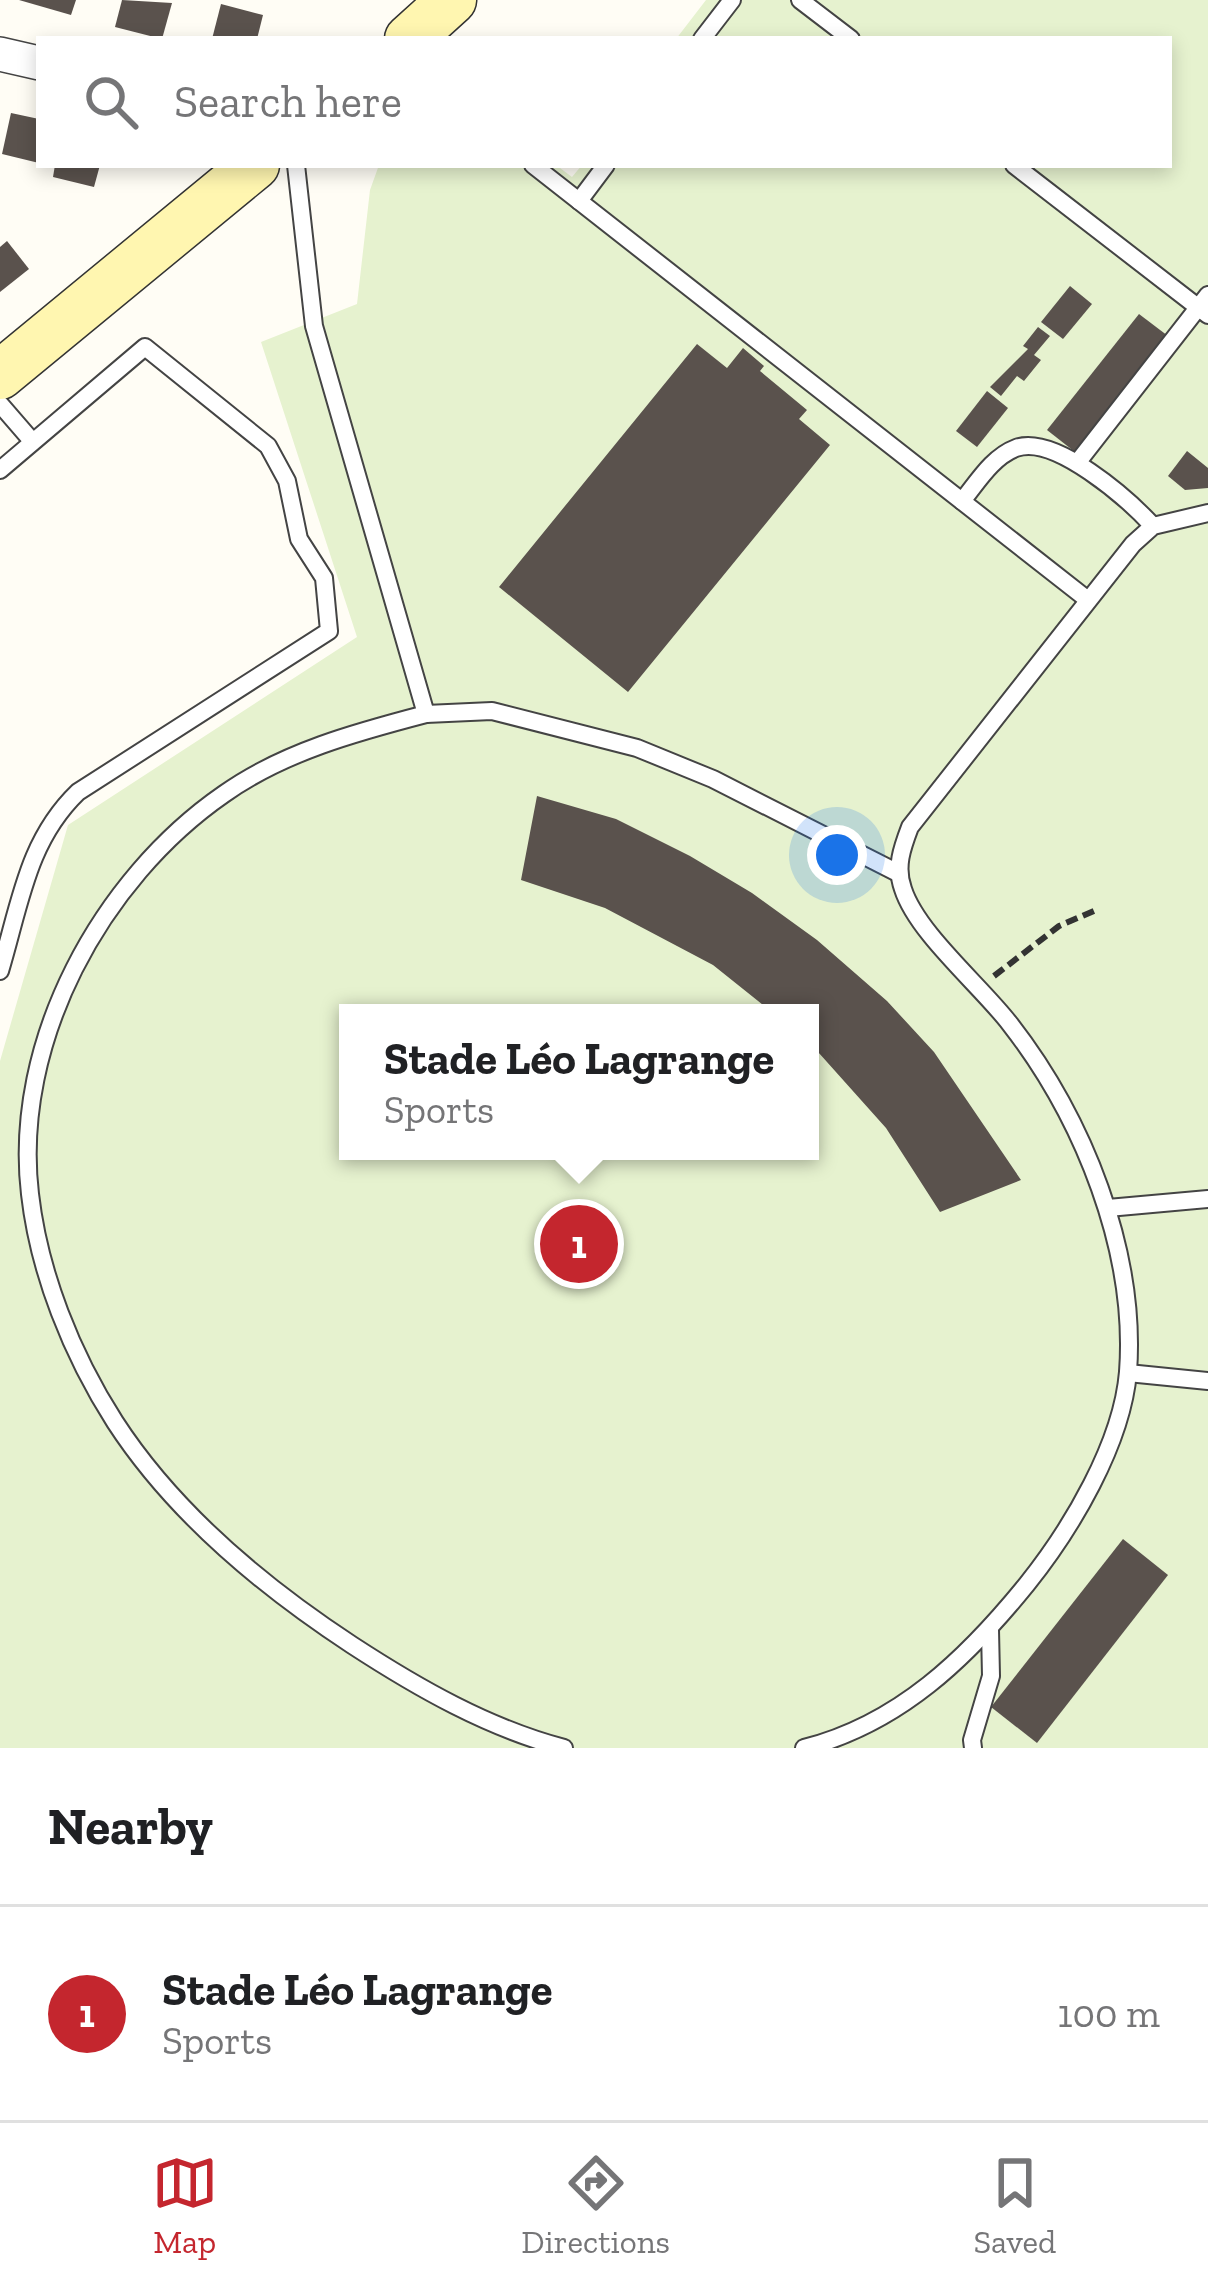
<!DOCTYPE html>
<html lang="en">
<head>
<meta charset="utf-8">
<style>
  :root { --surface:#fff; --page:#f2f2f2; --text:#202124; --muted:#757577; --line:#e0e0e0; --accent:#c4262e }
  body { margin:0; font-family:"Zilla Slab",serif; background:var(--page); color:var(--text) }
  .you { position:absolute; left:837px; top:855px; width:42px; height:42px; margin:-30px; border:9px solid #fff; border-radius:50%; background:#1a73e8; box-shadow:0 0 0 18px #1a73e833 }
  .badge { display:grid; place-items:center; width:78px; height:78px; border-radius:50%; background:var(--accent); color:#fff; font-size:39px; font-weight:700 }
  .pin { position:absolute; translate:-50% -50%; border:6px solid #fff; box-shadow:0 3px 12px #0006 }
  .popup { position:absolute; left:339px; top:1004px; width:480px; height:156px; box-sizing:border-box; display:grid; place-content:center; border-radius:0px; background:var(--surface); filter:drop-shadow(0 3px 9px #0005); font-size:39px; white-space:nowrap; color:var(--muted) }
  .popup b { font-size:45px; color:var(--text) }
  .popup::after { content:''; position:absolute; left:50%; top:100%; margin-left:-24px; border:24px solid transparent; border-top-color:var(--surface) }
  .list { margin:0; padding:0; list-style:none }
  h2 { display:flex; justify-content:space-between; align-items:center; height:156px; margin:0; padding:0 48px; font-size:51px }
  h2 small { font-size:39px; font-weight:400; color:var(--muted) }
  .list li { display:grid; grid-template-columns:78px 1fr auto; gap:36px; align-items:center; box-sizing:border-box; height:216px; padding:0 48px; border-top:3px solid var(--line) }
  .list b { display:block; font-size:45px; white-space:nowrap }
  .list p { margin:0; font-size:39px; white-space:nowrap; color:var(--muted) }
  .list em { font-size:39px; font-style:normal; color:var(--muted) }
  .icon { flex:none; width:66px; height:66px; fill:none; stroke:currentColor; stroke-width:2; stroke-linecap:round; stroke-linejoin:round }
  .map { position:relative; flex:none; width:1208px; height:1748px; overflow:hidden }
  .search { position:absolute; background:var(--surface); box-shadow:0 6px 18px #0003; left:36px; right:36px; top:36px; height:132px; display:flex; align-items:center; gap:30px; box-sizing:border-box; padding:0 42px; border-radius:0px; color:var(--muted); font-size:45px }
  .sheet { height:372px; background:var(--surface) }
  nav { display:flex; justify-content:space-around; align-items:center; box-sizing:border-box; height:168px; border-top:3px solid var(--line); background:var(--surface); font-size:33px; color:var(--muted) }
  nav a { display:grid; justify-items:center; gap:6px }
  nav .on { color:var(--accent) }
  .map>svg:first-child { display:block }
  .pitch { fill:#e6f2cf; fill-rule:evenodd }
  .building { fill:#5a524d }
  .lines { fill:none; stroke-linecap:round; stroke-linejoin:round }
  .lane-casing { stroke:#444; stroke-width:20 }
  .street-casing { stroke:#444; stroke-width:36 }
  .secondary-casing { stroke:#333; stroke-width:51 }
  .path { stroke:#333; stroke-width:6; stroke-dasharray:12 6; stroke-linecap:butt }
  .lane { stroke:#fff; stroke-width:16 }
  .street { stroke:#fff; stroke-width:33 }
  .secondary { stroke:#fff6b0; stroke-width:48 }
</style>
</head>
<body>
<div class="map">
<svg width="1208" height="1748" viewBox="0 0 1208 1748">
  <rect width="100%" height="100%" fill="#fffdf5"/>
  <path class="pitch" d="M 706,0 L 1208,0 L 1208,1748 L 0,1748 L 0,1061 L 68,825 L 357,637 L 261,342 L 357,304 L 370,190 L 379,165 L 556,165 L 572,177 L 582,165 L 1169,165 L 1169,39 L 676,39 ZM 348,1013 L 810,1013 L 810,1151 L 348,1151 Z"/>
  <g class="building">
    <path d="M 19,0 L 76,0 L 71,15 Z"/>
    <path d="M 122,0 L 172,3 L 162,39 L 115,27 Z"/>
    <path d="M 221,4 L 263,15 L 257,39 L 212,39 Z"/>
    <path d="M 11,113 L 39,119 L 39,163 L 2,154 Z"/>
    <path d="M 55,165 L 100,165 L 94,187 L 53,177 Z"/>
    <path d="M 7,241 L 29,269 L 0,292 L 0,247 Z"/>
    <path d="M 1070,286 L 1092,304 L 1063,339 L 1041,322 Z"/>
    <path d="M 1139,314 L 1168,336 L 1075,452 L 1047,430 Z"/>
    <path d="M 1038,327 L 1050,336 L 1034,355 L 1041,360 L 1024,381 L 1017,376 L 1001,396 L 990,387 L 1028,349 L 1023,346 Z"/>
    <path d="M 697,344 L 727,368 L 743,348 L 764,366 L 760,371 L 807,410 L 799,419 L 830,445 L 628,692 L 499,587 Z"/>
    <path d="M 987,391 L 1008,408 L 977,447 L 956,431 Z"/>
    <path d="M 1187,451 L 1208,468 L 1208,488 L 1185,490 L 1168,476 Z"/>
    <path d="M 537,796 L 616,819 L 690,856 L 752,893 L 817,940 L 887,1001 L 934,1052 L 1021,1180 L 940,1212 L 886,1128 L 810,1043 L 810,1013 L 773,1013 L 713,965 L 605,908 L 521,880 Z"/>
    <path d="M 1123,1539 L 1168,1575 L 1037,1743 L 991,1707 Z"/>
  </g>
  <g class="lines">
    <defs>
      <g id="lane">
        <path d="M 800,0 L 851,39"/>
        <path d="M 702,39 L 732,0"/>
        <path d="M 296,165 L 314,326 L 426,714 C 357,732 283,752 224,794 C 101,879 12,1042 30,1194 C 39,1273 72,1355 115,1422 C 174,1513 262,1586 352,1645 C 418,1688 488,1728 564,1748"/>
        <path d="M 533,165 L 1088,600"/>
        <path d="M 1014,165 L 1208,315"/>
        <path d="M 579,201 L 606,165"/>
        <path d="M 0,404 L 32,441"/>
        <path d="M 1077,463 L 1208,295"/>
        <path d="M 0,470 L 145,347 L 268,446 L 287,481 L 299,539 L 324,578 L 329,631 L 78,792 C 27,841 20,905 0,971"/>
        <path d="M 962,501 C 977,483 992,457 1016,448 C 1055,434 1128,499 1153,526"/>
        <path d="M 426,714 L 492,711 L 637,748 L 713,779 L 898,873"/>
        <path d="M 1108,1208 L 1208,1199"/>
        <path d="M 1128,1373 L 1208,1381"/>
        <path d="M 804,1748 C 899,1724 967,1658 1027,1584 C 1071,1529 1122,1444 1128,1372 C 1137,1251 1083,1118 1010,1024 C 981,986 917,933 903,889 C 895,867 902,848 910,827 L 1133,544 L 1153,526 L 1208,513"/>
        <path d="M 973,1748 L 972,1740 L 991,1676 L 990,1630"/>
      </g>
      <path id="street" d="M 0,54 L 39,63"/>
      <g id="secondary">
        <path d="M 409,39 L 452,0"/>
        <path d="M 0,375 L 255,165"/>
      </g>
    </defs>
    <use href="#lane" class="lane-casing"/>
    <use href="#street" class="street-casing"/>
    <use href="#secondary" class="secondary-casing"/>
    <path class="path" d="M 994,976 L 1059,926 L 1096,910"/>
    <use href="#lane" class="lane"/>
    <use href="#street" class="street"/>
    <use href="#secondary" class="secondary"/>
  </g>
</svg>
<div class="you"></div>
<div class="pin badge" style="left:579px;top:1244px">1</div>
<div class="popup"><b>Stade Léo Lagrange</b>Sports</div>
<div class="search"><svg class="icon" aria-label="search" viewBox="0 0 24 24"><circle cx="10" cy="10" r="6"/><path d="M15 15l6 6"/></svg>Search here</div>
</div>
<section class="sheet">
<h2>Nearby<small></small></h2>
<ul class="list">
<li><span class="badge">1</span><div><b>Stade Léo Lagrange</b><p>Sports</p></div><em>100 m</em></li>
</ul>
</section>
<nav>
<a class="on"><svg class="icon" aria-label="map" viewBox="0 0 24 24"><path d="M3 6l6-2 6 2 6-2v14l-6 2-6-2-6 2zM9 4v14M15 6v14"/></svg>Map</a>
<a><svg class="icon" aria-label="directions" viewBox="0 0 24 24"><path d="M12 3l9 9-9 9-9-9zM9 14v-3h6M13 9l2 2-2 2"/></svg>Directions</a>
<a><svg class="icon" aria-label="saved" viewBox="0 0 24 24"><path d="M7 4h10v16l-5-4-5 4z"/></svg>Saved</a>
</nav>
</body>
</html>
